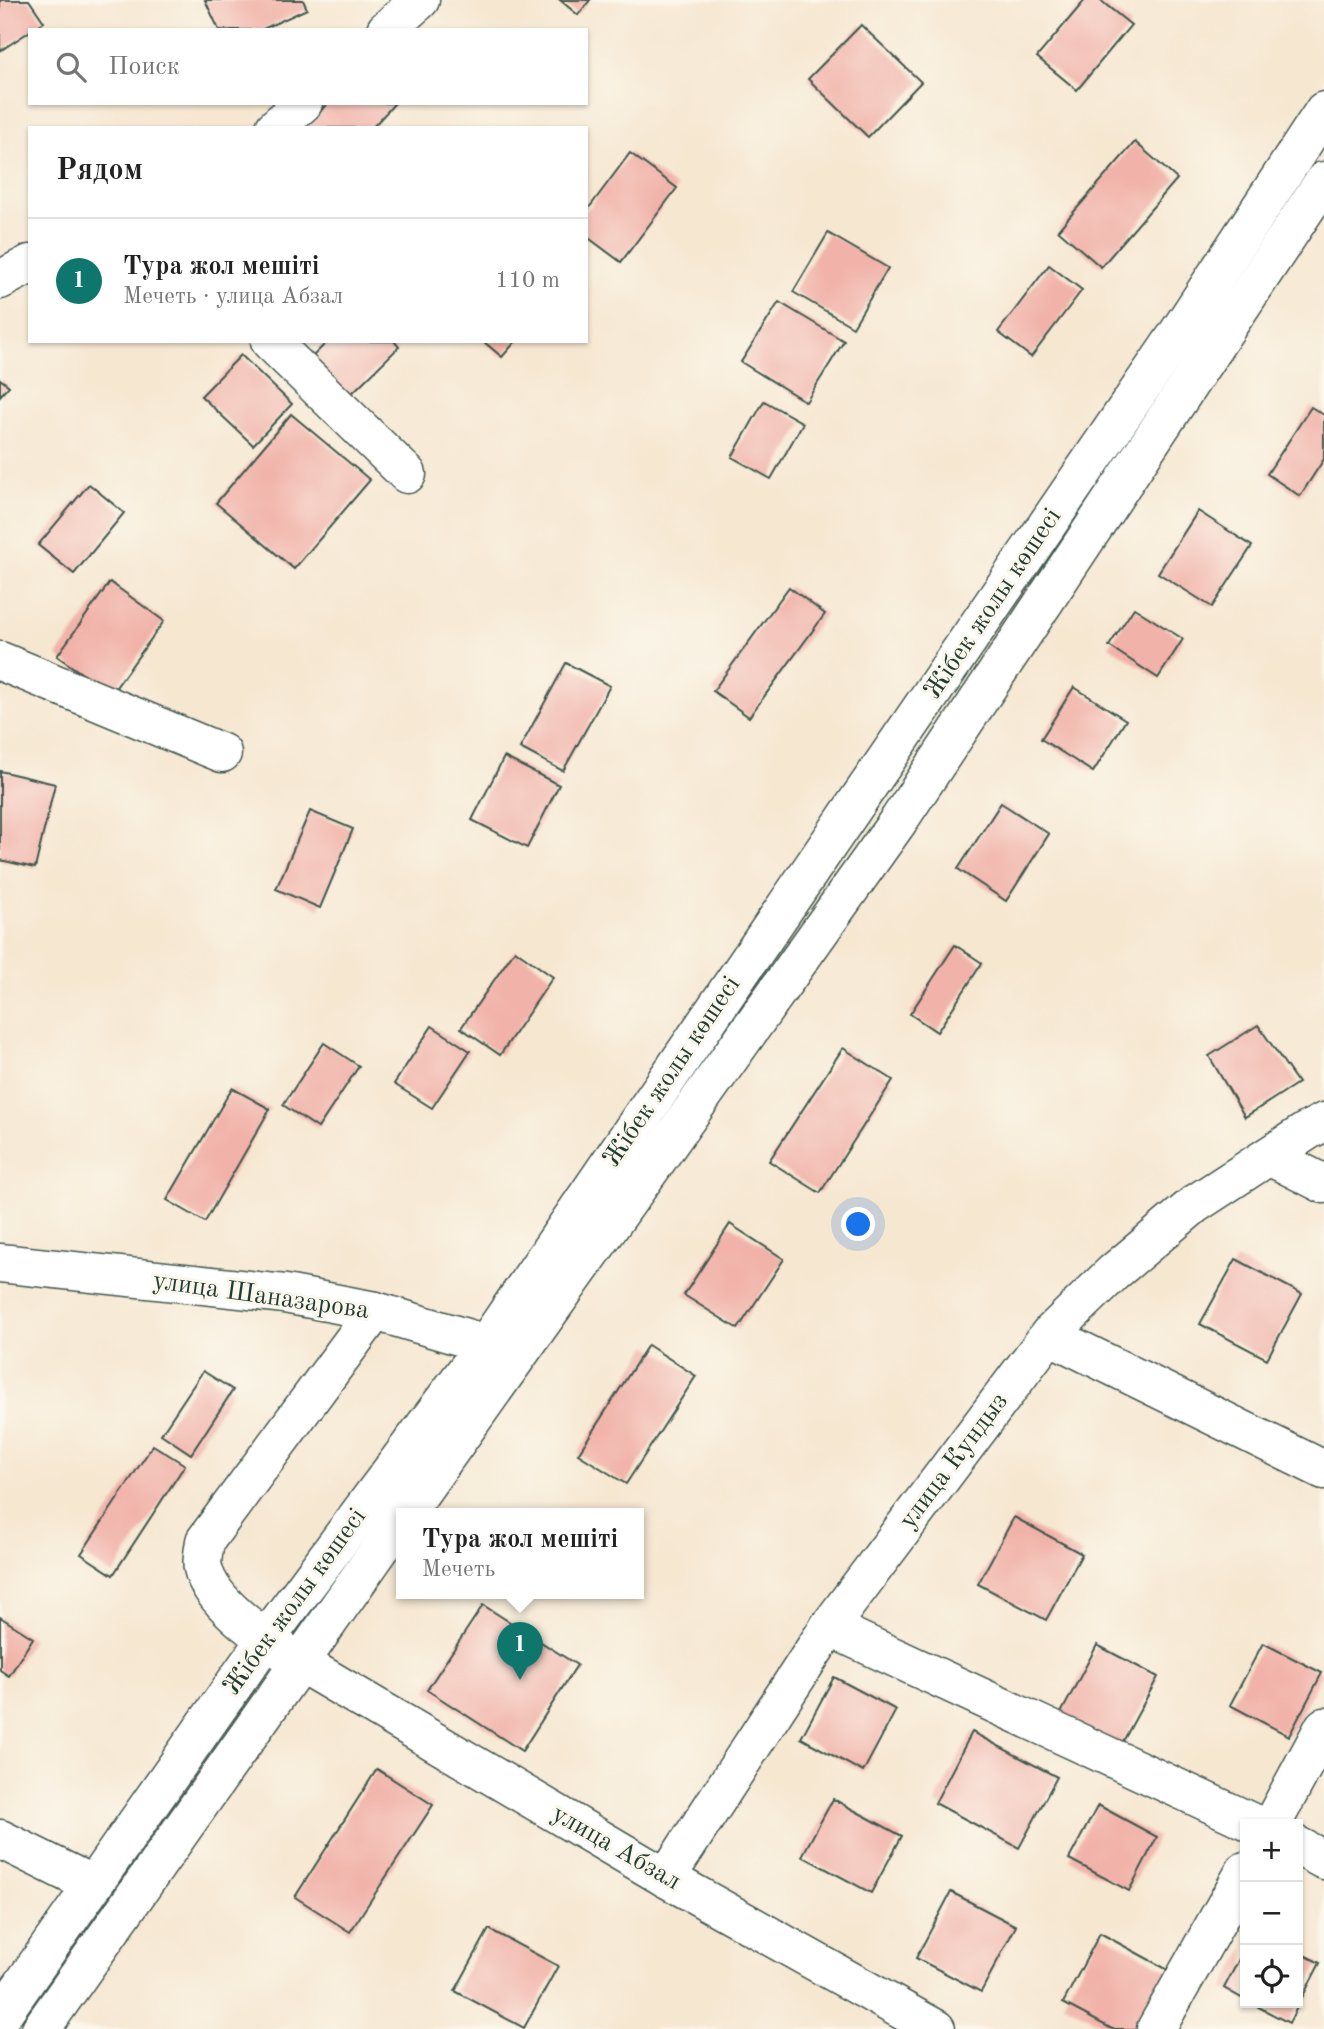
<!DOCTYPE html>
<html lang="ru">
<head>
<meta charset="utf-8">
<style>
  :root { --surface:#fff; --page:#f6f6f6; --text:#222; --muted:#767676; --line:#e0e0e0; --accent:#0f766e }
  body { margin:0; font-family:"Old Standard TT",serif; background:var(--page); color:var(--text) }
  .controls { position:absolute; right:21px; bottom:21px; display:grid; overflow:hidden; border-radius:0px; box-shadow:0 2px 5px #0004 }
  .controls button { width:63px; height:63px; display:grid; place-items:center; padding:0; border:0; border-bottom:2px solid var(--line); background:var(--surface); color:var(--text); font:35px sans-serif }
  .you { position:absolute; left:859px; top:1225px; width:24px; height:24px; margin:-18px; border:5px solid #fff; border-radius:50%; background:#1a73e8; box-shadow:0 0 0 10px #1a73e833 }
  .badge { display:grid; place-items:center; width:46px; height:46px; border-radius:50%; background:var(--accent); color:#fff; font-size:23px; font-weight:700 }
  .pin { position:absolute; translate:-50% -58px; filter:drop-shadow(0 2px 4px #0008) }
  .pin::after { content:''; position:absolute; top:37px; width:24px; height:21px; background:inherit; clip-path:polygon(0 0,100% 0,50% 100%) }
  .popup { position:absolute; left:396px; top:1508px; width:248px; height:91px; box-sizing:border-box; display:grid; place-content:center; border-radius:0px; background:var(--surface); filter:drop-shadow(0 2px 5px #0005); font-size:23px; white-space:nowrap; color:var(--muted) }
  .popup b { font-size:26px; color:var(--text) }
  .popup::after { content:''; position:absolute; left:50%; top:100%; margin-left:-14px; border:14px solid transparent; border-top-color:var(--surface) }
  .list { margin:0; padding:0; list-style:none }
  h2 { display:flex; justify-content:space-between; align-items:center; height:91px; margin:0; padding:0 28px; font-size:30px }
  h2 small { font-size:23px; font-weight:400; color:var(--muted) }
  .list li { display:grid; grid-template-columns:46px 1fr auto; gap:21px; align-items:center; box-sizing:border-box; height:126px; padding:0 28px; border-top:2px solid var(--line) }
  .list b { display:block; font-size:26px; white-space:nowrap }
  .list p { margin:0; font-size:23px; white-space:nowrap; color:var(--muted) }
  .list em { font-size:23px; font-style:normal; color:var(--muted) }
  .icon { flex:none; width:38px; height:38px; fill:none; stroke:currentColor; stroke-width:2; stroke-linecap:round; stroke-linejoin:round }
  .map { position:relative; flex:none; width:1324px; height:2029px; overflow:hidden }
  .search { position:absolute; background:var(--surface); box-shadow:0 2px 5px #0004; left:28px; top:28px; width:560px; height:77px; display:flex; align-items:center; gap:18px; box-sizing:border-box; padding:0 24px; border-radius:0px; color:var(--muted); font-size:26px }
  .panel { position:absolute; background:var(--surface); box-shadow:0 2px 5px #0004; left:28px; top:126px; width:560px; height:217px; border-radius:0px }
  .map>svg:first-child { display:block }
  .building { fill:#f1b2a9 }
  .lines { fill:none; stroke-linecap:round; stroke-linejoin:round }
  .minor-casing { stroke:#3f564c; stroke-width:41 }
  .major-casing { stroke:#3f564c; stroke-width:41 }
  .minor { stroke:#fff; stroke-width:38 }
  .major { stroke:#fff; stroke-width:38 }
  .labels { text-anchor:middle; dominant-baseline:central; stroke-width:6; stroke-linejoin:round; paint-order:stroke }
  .street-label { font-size:26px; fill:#1f3d34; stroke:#fbf7ec }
</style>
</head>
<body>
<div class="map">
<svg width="1324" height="2029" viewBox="0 0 1324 2029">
  <rect width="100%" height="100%" fill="#fbf7ec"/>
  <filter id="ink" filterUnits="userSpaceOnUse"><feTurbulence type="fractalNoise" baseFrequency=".0143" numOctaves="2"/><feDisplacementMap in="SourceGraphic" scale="14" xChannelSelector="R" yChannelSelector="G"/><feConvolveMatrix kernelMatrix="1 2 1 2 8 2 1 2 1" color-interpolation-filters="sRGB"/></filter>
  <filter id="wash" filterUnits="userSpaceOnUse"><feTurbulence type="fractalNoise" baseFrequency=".00686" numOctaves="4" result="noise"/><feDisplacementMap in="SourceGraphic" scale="28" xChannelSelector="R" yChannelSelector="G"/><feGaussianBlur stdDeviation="1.57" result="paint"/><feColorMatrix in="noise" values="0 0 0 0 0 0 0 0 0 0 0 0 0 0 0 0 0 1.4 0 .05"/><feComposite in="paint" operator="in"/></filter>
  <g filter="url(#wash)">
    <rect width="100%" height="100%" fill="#f6e7d1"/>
    <g id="blocks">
      <g class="building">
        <path d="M 0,0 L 29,0 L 44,22 L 0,51 Z"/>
        <path d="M 205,0 L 303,0 L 307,9 L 261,30 L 219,30 Z"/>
        <path d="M 560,0 L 590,0 L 578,15 Z"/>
        <path d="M 1085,0 L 1100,0 L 1131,25 L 1077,90 L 1037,57 Z"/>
        <path d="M 861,25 L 921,82 L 868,137 L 808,79 Z"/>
        <path d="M 328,103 L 395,103 L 372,128 L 305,128 Z"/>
        <path d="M 1135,142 L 1177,179 L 1101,267 L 1058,230 Z"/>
        <path d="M 630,153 L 677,188 L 621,262 L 586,236 L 586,212 Z"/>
        <path d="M 828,233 L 888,268 L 853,327 L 793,292 Z"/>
        <path d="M 1049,265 L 1082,290 L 1031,357 L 998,332 Z"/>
        <path d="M 779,302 L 844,341 L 806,402 L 741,362 Z"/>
        <path d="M 328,341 L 394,341 L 399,347 L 347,398 L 309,360 Z"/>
        <path d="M 483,341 L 516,341 L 502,357 Z"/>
        <path d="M 241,355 L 292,404 L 253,445 L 201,396 Z"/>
        <path d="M 0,379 L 9,386 L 0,396 Z"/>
        <path d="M 764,401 L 803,423 L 771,479 L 732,457 Z"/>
        <path d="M 1311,407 L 1324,415 L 1324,459 L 1300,496 L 1267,474 Z"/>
        <path d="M 291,414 L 370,480 L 294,569 L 216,503 Z"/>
        <path d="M 89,484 L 124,513 L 74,574 L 38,545 Z"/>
        <path d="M 1198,511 L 1252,546 L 1212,607 L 1158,573 Z"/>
        <path d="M 110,582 L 164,621 L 111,694 L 57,656 Z"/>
        <path d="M 789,587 L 825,614 L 749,717 L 713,691 Z"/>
        <path d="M 1134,608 L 1183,639 L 1158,678 L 1109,646 Z"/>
        <path d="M 566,663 L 610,686 L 563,771 L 520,748 Z"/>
        <path d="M 1074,687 L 1126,720 L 1093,772 L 1041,739 Z"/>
        <path d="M 504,757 L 559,785 L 527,848 L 472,820 Z"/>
        <path d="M 0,771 L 55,784 L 35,868 L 0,860 Z"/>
        <path d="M 1001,803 L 1049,834 L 1006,901 L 958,869 Z"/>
        <path d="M 310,811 L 353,829 L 320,908 L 276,889 Z"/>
        <path d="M 955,945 L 982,963 L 937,1032 L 910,1014 Z"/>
        <path d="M 515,950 L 553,977 L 500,1055 L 461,1028 Z"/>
        <path d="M 1258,1025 L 1298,1083 L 1245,1117 L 1209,1056 Z"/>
        <path d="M 432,1026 L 470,1051 L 432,1108 L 394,1084 Z"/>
        <path d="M 324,1043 L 359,1066 L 318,1128 L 283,1105 Z"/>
        <path d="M 843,1048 L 893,1080 L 820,1193 L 769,1161 Z"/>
        <path d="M 232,1088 L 270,1109 L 205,1222 L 167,1200 Z"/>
        <path d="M 730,1224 L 784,1259 L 738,1329 L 684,1295 Z"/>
        <path d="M 1236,1259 L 1302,1294 L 1267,1359 L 1200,1324 Z"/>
        <path d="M 648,1345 L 696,1376 L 626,1484 L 578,1454 Z"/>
        <path d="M 203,1371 L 233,1390 L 191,1454 L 161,1434 Z"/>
        <path d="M 153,1445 L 185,1465 L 113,1575 L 81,1554 Z"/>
        <path d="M 1014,1517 L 1082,1554 L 1046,1620 L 978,1584 Z"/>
        <path d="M 483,1605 L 577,1665 L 522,1751 L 427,1690 Z"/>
        <path d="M 0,1617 L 33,1638 L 9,1676 L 0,1670 Z"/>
        <path d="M 1263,1643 L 1322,1673 L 1289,1736 L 1230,1705 Z"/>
        <path d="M 1097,1645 L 1158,1677 L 1120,1747 L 1060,1715 Z"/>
        <path d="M 834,1677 L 896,1710 L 863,1772 L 801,1738 Z"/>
        <path d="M 972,1732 L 1057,1777 L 1019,1848 L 935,1803 Z"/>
        <path d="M 377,1769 L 433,1805 L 350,1932 L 295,1897 Z"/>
        <path d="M 833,1799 L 902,1836 L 871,1893 L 802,1856 Z"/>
        <path d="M 1098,1805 L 1157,1837 L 1129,1891 L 1069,1859 Z"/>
        <path d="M 951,1892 L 1016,1926 L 981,1992 L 916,1958 Z"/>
        <path d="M 489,1929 L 558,1966 L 524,2028 L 455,1991 Z"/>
        <path d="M 1100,1933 L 1170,1971 L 1139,2029 L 1112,2029 L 1063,2003 Z"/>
        <path d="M 1245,1948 L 1245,2000 L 1224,1988 Z"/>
        <path d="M 1298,1952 L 1320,1963 L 1289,2023 L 1251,2003 L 1298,2003 Z"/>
      </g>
    </g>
  </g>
  <g filter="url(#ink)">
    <use href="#blocks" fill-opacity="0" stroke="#3f564c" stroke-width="2"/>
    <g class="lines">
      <defs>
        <g id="minor">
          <path d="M 386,30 L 420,0"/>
          <path d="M 275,128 L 303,103"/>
          <path d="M 0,280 L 30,264"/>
          <path d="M 270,341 L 407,474"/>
          <path d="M 0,661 L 222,753"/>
          <path d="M 1269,1156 L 1324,1184"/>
          <path d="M 0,1263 L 285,1294 L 375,1311 L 486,1344 L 514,1357"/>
          <path d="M 375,1311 L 205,1541 C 204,1550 201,1560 203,1568 C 211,1605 269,1641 299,1662 L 666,1878 L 936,2029"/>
          <path d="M 1049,1335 L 1324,1470"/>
          <path d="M 829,1627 L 1255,1824"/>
          <path d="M 1272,1824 L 1324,1727"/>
          <path d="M 0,1839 L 93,1885"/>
          <path d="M 1298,1846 L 1324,1860"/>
          <path d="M 666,1878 L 829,1627 L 1049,1335 L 1114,1272 L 1195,1204 L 1307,1131 L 1324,1122"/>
          <path d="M 1156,2029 L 1245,1871"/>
        </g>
        <g id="major">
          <path d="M 405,1514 L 899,820 L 1324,181"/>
          <path d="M 0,2017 L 266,1639 L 486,1344 L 1177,335 L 1324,111"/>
          <path d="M 41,2029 L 401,1519"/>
        </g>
      </defs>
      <use href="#minor" class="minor-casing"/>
      <use href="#major" class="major-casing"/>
      <use href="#minor" class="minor"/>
      <use href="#major" class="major"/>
    </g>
  </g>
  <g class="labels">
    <g class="street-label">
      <text transform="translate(993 604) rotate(-56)">Жібек жолы көшесі</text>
      <text transform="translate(672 1072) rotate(-56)">Жібек жолы көшесі</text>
      <text transform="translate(261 1296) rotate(8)">улица Шаназарова</text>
      <text transform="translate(954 1461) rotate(-53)">улица Кундыз</text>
      <text transform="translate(295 1602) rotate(-54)">Жібек жолы көшесі</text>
      <text transform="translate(616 1848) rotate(30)">улица Абзал</text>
    </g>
  </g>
</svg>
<div class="controls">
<button>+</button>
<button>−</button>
<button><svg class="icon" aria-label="locate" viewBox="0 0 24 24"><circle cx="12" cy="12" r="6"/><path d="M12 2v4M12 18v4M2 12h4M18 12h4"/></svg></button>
</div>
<div class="you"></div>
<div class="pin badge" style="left:520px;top:1680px">1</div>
<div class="popup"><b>Тура жол мешіті</b>Мечеть</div>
<div class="search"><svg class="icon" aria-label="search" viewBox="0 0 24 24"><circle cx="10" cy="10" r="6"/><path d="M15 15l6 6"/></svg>Поиск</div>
<section class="panel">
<h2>Рядом<small></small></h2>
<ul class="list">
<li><span class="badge">1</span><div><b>Тура жол мешіті</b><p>Мечеть · улица Абзал</p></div><em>110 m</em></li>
</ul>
</section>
</div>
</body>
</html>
